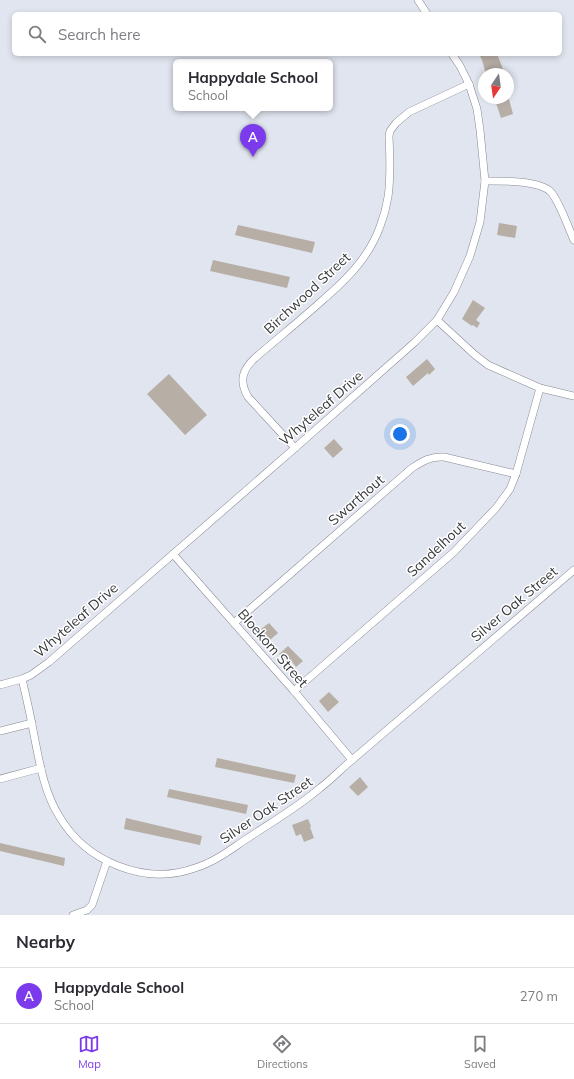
<!DOCTYPE html>
<html lang="en">
<head>
<meta charset="utf-8">
<style>
  :root { --surface:#fff; --page:#f2f2f3; --text:#2b2b33; --muted:#7c7c81; --line:#e1e1e2; --accent:#7c3aed }
  body { margin:0; font-family:Mulish,sans-serif; background:var(--page); color:var(--text) }
  .compass { position:absolute; left:478px; top:68px; width:36px; height:36px; border-radius:50%; background:var(--surface); box-shadow:0 2px 6px #0003; rotate:193deg }
  .you { position:absolute; left:400px; top:434px; width:14px; height:14px; margin:-10px; border:3px solid #fff; border-radius:50%; background:#1a73e8; box-shadow:0 0 0 6px #1a73e833 }
  .badge { display:grid; place-items:center; width:26px; height:26px; border-radius:50%; background:var(--accent); color:#fff; font-size:13px; font-weight:700 }
  .pin { position:absolute; translate:-50% -33px; filter:drop-shadow(0 1px 2px #0008) }
  .pin::after { content:''; position:absolute; top:21px; width:14px; height:12px; background:inherit; clip-path:polygon(0 0,100% 0,50% 100%) }
  .popup { position:absolute; left:173px; top:59px; width:160px; height:52px; box-sizing:border-box; display:grid; place-content:center; border-radius:6px; background:var(--surface); filter:drop-shadow(0 1px 3px #0005); font-size:13px; white-space:nowrap; color:var(--muted) }
  .popup b { font-size:15px; color:var(--text) }
  .popup::after { content:''; position:absolute; left:50%; top:100%; margin-left:-8px; border:8px solid transparent; border-top-color:var(--surface) }
  .list { margin:0; padding:0; list-style:none }
  h2 { display:flex; justify-content:space-between; align-items:center; height:52px; margin:0; padding:0 16px; font-size:17px }
  h2 small { font-size:13px; font-weight:400; color:var(--muted) }
  .list li { display:grid; grid-template-columns:26px 1fr auto; gap:12px; align-items:center; box-sizing:border-box; height:56px; padding:0 16px; border-top:1px solid var(--line) }
  .list b { display:block; font-size:15px; white-space:nowrap }
  .list p { margin:0; font-size:13px; white-space:nowrap; color:var(--muted) }
  .list em { font-size:13px; font-style:normal; color:var(--muted) }
  .icon { flex:none; width:22px; height:22px; fill:none; stroke:currentColor; stroke-width:2; stroke-linecap:round; stroke-linejoin:round }
  .map { position:relative; flex:none; width:574px; height:915px; overflow:hidden }
  .search { position:absolute; background:var(--surface); box-shadow:0 2px 6px #0003; left:12px; right:12px; top:12px; height:44px; display:flex; align-items:center; gap:10px; box-sizing:border-box; padding:0 14px; border-radius:6px; color:var(--muted); font-size:15px }
  .sheet { height:108px; background:var(--surface) }
  nav { display:flex; justify-content:space-around; align-items:center; box-sizing:border-box; height:56px; border-top:1px solid var(--line); background:var(--surface); font-size:11px; color:var(--muted) }
  nav a { display:grid; justify-items:center; gap:2px }
  nav .on { color:var(--accent) }
  .map>svg:first-child { display:block }
  .building { fill:#b7aea6 }
  .lines { fill:none; stroke-linecap:round; stroke-linejoin:round }
  .street-casing { stroke:#858892; stroke-width:8 }
  .street { stroke:#fff; stroke-width:7 }
  .labels { text-anchor:middle; dominant-baseline:central; stroke-width:3; stroke-linejoin:round; paint-order:stroke }
  .street-label { font-size:14px; fill:#36383c; stroke:#fff }
</style>
</head>
<body>
<div class="map">
<svg width="574" height="915" viewBox="0 0 574 915">
  <rect width="100%" height="100%" fill="#e1e5ef"/>
  <g class="building">
    <path d="M 479,54 L 497,54 L 505,74 L 486,74 L 482,60 Z"/>
    <path d="M 509,99 L 513,114 L 501,118 L 496,103 Z"/>
    <path d="M 499,223 L 517,226 L 515,238 L 497,235 Z"/>
    <path d="M 238,225 L 315,242 L 312,253 L 235,235 Z"/>
    <path d="M 213,260 L 290,277 L 287,288 L 210,271 Z"/>
    <path d="M 473,300 L 485,308 L 476,320 L 480,323 L 477,328 L 473,325 L 472,326 L 462,319 Z"/>
    <path d="M 427,359 L 435,369 L 429,375 L 428,373 L 413,386 L 406,377 Z"/>
    <path d="M 169,374 L 207,415 L 185,435 L 147,394 Z"/>
    <path d="M 334,439 L 343,449 L 333,458 L 324,448 Z"/>
    <path d="M 269,623 L 278,633 L 270,640 L 261,629 Z"/>
    <path d="M 288,646 L 303,661 L 296,667 L 290,659 L 286,662 L 279,654 Z"/>
    <path d="M 329,692 L 339,702 L 328,712 L 319,701 Z"/>
    <path d="M 217,758 L 296,775 L 294,783 L 215,767 Z"/>
    <path d="M 360,777 L 368,787 L 358,796 L 349,787 Z"/>
    <path d="M 169,789 L 248,805 L 246,814 L 167,797 Z"/>
    <path d="M 126,818 L 202,836 L 200,845 L 124,829 Z"/>
    <path d="M 308,819 L 311,826 L 310,827 L 314,838 L 304,842 L 301,834 L 296,836 L 292,825 Z"/>
    <path d="M 0,843 L 65,858 L 64,866 L 0,851 Z"/>
  </g>
  <g class="lines">
    <defs>
      <g id="street">
        <path d="M 418,0 L 427,14"/>
        <path d="M 485,181 C 502,181 539,180 551,192 C 560,203 568,227 574,240"/>
        <path d="M 437,320 L 475,355 L 488,365 L 540,388 L 574,396"/>
        <path d="M 295,448 L 248,397 C 239,381 242,370 255,358 C 278,338 302,319 325,298 C 340,285 355,271 366,254 C 377,238 385,216 388,197 C 391,177 390,156 389,136 L 390,131 L 396,123 L 409,112 L 469,84"/>
        <path d="M 173,554 L 294,691 L 352,760"/>
        <path d="M 234,623 L 412,468 C 423,461 431,456 444,457 L 516,474"/>
        <path d="M 22,679 C 26,696 30,713 33,730 C 39,759 43,790 59,816 C 86,862 145,886 195,868 C 215,862 231,849 248,838 C 272,822 298,807 320,788 C 331,780 341,769 352,760 L 574,570"/>
        <path d="M 0,685 L 22,679 L 31,675 L 49,662 L 295,448 L 415,342 L 437,320 L 454,292 L 470,256 L 480,222 L 485,181 L 480,130 L 477,109 L 469,84 L 460,66 L 452,54"/>
        <path d="M 294,691 L 454,552 L 496,508 L 510,489 L 516,474 L 540,388"/>
        <path d="M 0,731 L 32,723"/>
        <path d="M 0,779 L 41,768"/>
        <path d="M 73,915 L 87,910 L 92,905 L 107,861"/>
      </g>
    </defs>
    <use href="#street" class="street-casing"/>
    <use href="#street" class="street"/>
  </g>
  <g class="labels">
    <g class="street-label">
      <text transform="translate(307 293) rotate(-43)">Birchwood Street</text>
      <text transform="translate(321 408) rotate(-41)">Whyteleaf Drive</text>
      <text transform="translate(356 500) rotate(-41)">Swarthout</text>
      <text transform="translate(436 549) rotate(-43)">Sandelhout</text>
      <text transform="translate(514 604) rotate(-40)">Silver Oak Street</text>
      <text transform="translate(76 620) rotate(-41)">Whyteleaf Drive</text>
      <text transform="translate(273 648) rotate(49)">Bloekom Street</text>
      <text transform="translate(266 810) rotate(-34)">Silver Oak Street</text>
    </g>
  </g>
</svg>
<svg class="compass" viewBox="-18 -18 36 36"><path d="M0-13l5 13h-10z" fill="#e53935"/><path d="M0 13l5-13h-10z" fill="#7c7c81"/></svg>
<div class="you"></div>
<div class="pin badge" style="left:253px;top:157px">A</div>
<div class="popup"><b>Happydale School</b>School</div>
<div class="search"><svg class="icon" aria-label="search" viewBox="0 0 24 24"><circle cx="10" cy="10" r="6"/><path d="M15 15l6 6"/></svg>Search here</div>
</div>
<section class="sheet">
<h2>Nearby<small></small></h2>
<ul class="list">
<li><span class="badge">A</span><div><b>Happydale School</b><p>School</p></div><em>270 m</em></li>
</ul>
</section>
<nav>
<a class="on"><svg class="icon" aria-label="map" viewBox="0 0 24 24"><path d="M3 6l6-2 6 2 6-2v14l-6 2-6-2-6 2zM9 4v14M15 6v14"/></svg>Map</a>
<a><svg class="icon" aria-label="directions" viewBox="0 0 24 24"><path d="M12 3l9 9-9 9-9-9zM9 14v-3h6M13 9l2 2-2 2"/></svg>Directions</a>
<a><svg class="icon" aria-label="saved" viewBox="0 0 24 24"><path d="M7 4h10v16l-5-4-5 4z"/></svg>Saved</a>
</nav>
</body>
</html>
